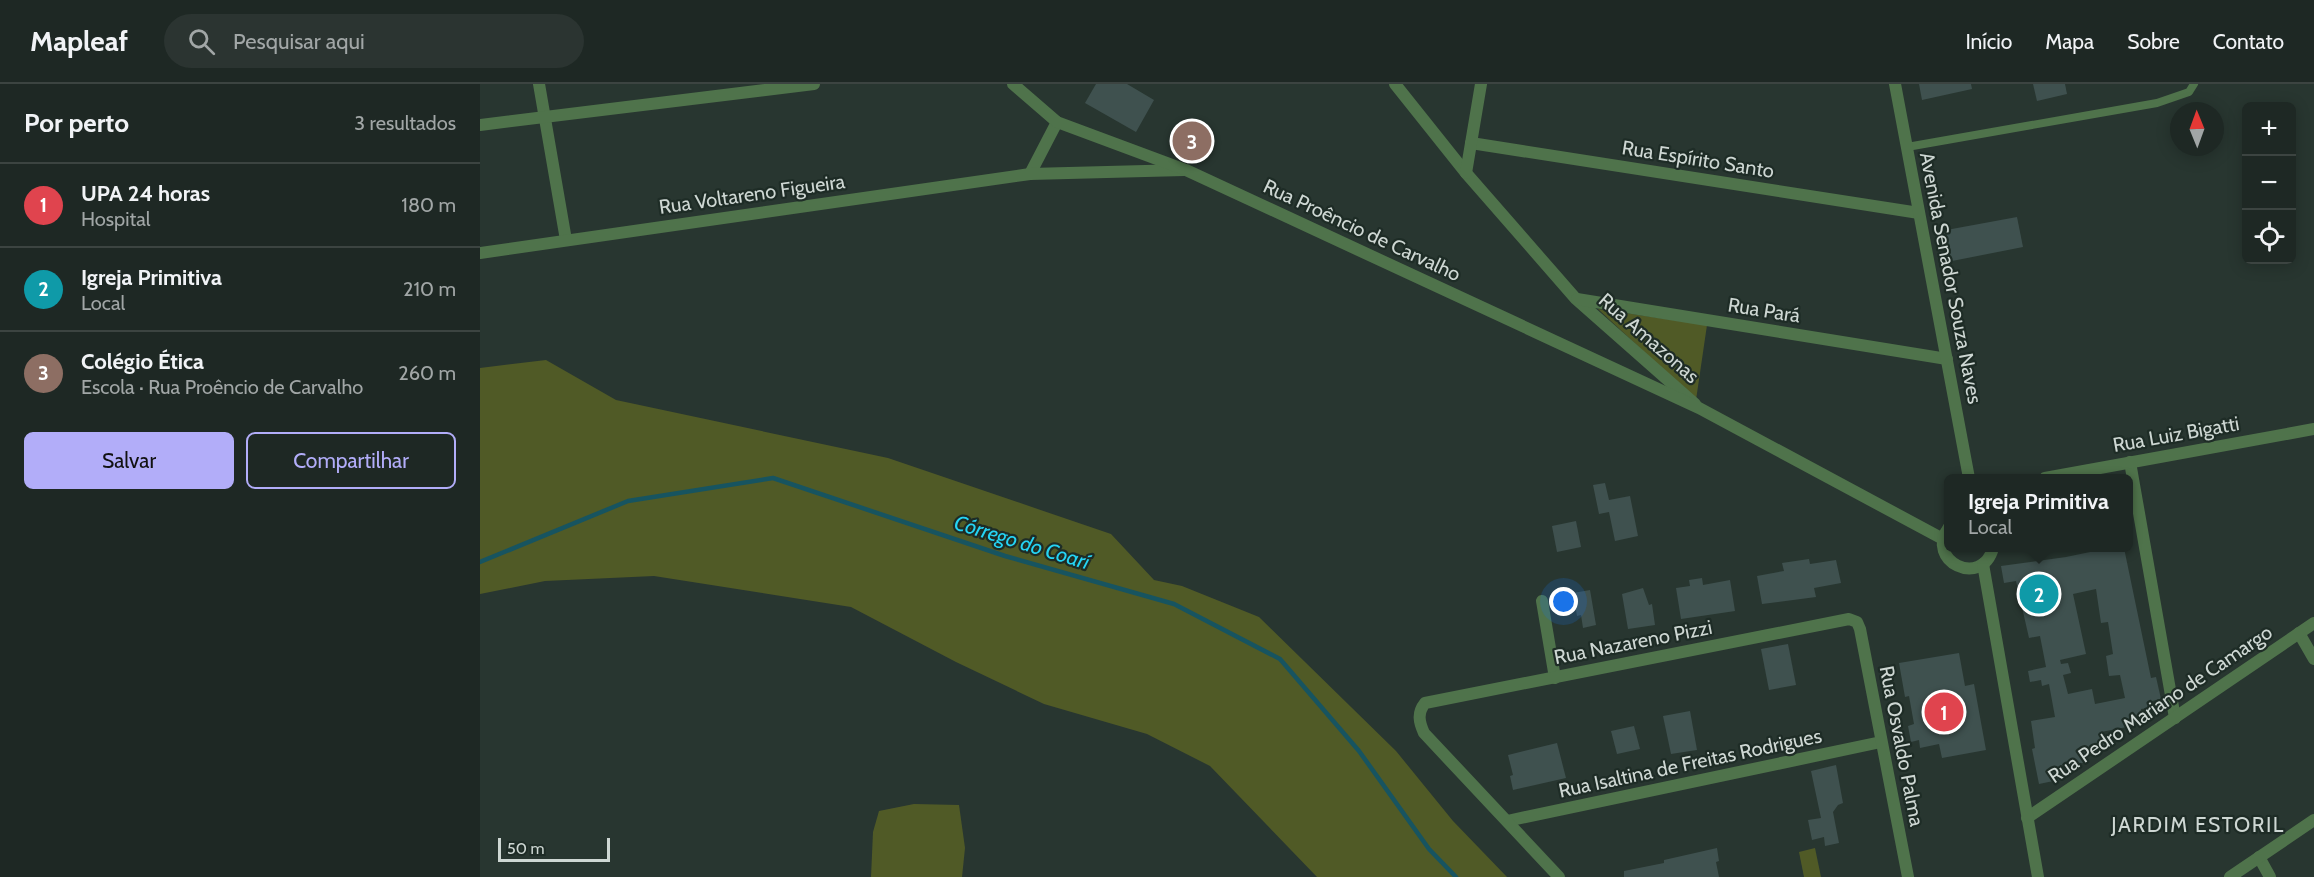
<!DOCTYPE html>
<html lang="pt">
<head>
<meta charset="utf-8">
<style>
  :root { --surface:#1e2824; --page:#2b3431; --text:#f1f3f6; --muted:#a1a6a6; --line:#3c4441; --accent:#b2adf9 }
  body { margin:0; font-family:Cabin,sans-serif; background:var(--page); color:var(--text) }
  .controls { position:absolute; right:18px; top:18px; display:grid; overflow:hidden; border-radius:9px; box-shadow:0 3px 15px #0003 }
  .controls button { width:54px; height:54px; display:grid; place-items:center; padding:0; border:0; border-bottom:2px solid var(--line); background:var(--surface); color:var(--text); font:30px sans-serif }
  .compass { position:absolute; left:1690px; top:18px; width:54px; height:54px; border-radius:50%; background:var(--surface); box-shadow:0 3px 15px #0003; rotate:359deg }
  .scale { position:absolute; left:18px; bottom:15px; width:112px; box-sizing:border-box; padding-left:6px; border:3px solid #ced7d3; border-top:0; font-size:16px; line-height:21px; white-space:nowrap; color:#ced7d3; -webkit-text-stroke:4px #1e2c26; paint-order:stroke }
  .you { position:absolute; left:1084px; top:518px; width:21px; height:21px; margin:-15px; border:4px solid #fff; border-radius:50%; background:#1a73e8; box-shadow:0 0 0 9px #1a73e833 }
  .badge { display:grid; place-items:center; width:39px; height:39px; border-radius:50%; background:var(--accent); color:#fff; font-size:20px; font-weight:700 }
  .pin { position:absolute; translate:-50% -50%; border:3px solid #fff; box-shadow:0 2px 6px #0006 }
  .popup { position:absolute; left:1464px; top:390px; width:189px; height:78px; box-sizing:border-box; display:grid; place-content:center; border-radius:9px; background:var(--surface); filter:drop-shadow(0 2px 4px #0005); font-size:20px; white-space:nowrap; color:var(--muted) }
  .popup b { font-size:22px; color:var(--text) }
  .popup::after { content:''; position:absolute; left:50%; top:100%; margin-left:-12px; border:12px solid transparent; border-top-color:var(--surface) }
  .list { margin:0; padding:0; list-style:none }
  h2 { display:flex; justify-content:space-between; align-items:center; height:78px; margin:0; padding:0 24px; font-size:26px }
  h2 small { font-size:20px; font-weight:400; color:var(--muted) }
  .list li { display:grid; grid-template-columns:39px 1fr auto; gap:18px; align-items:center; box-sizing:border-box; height:84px; padding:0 24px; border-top:2px solid var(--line) }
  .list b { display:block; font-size:22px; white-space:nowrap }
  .list p { margin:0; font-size:20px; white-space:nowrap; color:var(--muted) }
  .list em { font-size:20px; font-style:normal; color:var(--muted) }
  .actions { display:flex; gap:12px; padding:18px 24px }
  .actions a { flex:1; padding:14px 0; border:2px solid var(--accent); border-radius:9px; text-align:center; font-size:21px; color:var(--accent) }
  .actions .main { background:var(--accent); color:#111 }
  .icon { flex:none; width:33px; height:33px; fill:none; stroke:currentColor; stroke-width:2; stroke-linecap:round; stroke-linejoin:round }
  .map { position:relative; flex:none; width:1834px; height:793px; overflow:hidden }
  header { display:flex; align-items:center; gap:36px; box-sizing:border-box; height:84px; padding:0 30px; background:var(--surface); border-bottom:2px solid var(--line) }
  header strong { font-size:28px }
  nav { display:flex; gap:33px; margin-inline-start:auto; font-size:21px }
  .search { width:420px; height:54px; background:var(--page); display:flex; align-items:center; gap:15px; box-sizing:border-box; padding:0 21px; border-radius:33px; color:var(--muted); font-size:22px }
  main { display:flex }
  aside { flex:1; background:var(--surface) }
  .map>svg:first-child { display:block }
  .green { fill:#505a26 }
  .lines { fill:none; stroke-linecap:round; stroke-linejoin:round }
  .stream { stroke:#175460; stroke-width:4.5 }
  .building { fill:#3f514f; fill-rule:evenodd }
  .service { stroke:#4f734b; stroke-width:8 }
  .minor { stroke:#4f734b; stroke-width:12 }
  .tertiary { stroke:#4f734b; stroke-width:12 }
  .labels { text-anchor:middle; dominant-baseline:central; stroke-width:4.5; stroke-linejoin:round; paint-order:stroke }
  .street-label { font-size:20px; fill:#ced7d3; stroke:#1e2c26 }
  .water-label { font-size:21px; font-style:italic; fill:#25d4f4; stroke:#1e2c26 }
  .neighbourhood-label { font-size:21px; letter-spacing:1.5px; fill:#ced7d3; stroke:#1e2c26 }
</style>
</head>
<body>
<header>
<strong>Mapleaf</strong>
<div class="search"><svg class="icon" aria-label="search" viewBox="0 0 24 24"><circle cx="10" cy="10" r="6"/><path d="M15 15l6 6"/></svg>Pesquisar aqui</div>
<nav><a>Início</a><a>Mapa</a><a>Sobre</a><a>Contato</a></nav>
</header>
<main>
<aside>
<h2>Por perto<small>3 resultados</small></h2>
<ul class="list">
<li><span class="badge" style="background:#e0444e">1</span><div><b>UPA 24 horas</b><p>Hospital</p></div><em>180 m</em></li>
<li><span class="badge" style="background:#0f9aa8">2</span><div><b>Igreja Primitiva</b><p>Local</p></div><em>210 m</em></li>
<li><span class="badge" style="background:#8d6e63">3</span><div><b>Colégio Ética</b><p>Escola · Rua Proêncio de Carvalho</p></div><em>260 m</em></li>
</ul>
<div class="actions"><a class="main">Salvar</a><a>Compartilhar</a></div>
</aside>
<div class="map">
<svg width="1834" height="793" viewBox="0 0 1834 793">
  <rect width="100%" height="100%" fill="#283630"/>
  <g class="green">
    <path d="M 1118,225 L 1227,241 L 1216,316 Z"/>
    <path d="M 66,276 L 136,316 L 408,374 L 631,450 L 674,496 L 702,502 L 779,533 L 916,667 L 973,737 L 1027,793 L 837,793 L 730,682 L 667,650 L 564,620 L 476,578 L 371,523 L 174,492 L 65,497 L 0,510 L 0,284 Z"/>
    <path d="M 434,720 L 479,721 L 485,764 L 482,793 L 391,793 L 393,748 L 399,727 Z"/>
    <path d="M 1335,764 L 1341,793 L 1324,793 L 1319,768 Z"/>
  </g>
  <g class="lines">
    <path class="stream" d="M 0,478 L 148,417 L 293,394 L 525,472 L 694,520 L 800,575 L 879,667 L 949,765 L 976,793"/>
  </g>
  <g class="building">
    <path d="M 616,0 L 647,0 L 674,16 L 656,48 L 605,19 Z"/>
    <path d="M 1439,0 L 1491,0 L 1492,5 L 1442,16 Z"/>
    <path d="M 1553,0 L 1585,0 L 1587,10 L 1557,17 Z"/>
    <path d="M 1537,133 L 1543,163 L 1467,178 L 1461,147 Z"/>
    <path d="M 1125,399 L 1129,416 L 1150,412 L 1158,452 L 1135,457 L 1129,428 L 1119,430 L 1113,401 Z"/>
    <path d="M 1096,437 L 1101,463 L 1077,468 L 1072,442 Z"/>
    <path d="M 1621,464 L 1644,464 L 1671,594 L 1676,593 L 1681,615 L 1667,618 L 1668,624 L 1661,625 L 1663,635 L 1646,638 L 1647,643 L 1621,648 L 1624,662 L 1605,666 L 1607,678 L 1597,680 L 1598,685 L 1581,688 L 1583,695 L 1559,700 L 1552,665 L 1555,664 L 1551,637 L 1575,633 L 1569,600 L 1562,602 L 1561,596 L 1550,598 L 1548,587 L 1566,583 L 1560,552 L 1549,554 L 1536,497 L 1524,499 L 1521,482 L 1586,473 L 1615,467 L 1614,465 ZM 1616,505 L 1621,539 L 1628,538 L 1633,570 L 1626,572 L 1629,592 L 1640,591 L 1645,614 L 1615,620 L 1612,605 L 1588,610 L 1583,591 L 1591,589 L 1588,579 L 1581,580 L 1580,576 L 1606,570 L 1593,510 Z"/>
    <path d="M 1329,475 L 1330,480 L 1356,476 L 1361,499 L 1334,504 L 1336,513 L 1282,520 L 1277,492 L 1304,487 L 1302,479 Z"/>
    <path d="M 1222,494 L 1223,501 L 1250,496 L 1255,527 L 1201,535 L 1196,504 L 1210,502 L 1209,496 Z"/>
    <path d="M 1163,504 L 1169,521 L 1172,520 L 1175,541 L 1148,545 L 1142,510 Z"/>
    <path d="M 1110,506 L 1116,541 L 1103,544 L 1101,531 L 1097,532 L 1093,509 Z"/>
    <path d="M 1308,560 L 1316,601 L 1289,606 L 1281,565 Z"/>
    <path d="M 1479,569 L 1485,602 L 1494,600 L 1506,666 L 1462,674 L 1459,660 L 1440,664 L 1439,656 L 1431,658 L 1428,642 L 1434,640 L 1429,612 L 1425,613 L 1419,579 Z"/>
    <path d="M 1210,627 L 1217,666 L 1191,670 L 1183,632 Z"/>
    <path d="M 1154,642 L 1160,665 L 1137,670 L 1131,647 Z"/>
    <path d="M 1077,659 L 1086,694 L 1033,706 L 1030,692 L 1033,691 L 1028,671 Z"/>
    <path d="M 1356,681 L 1363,719 L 1358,721 L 1353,728 L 1359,759 L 1345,762 L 1344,753 L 1332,756 L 1328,736 L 1341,734 L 1331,687 Z"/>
    <path d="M 1237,764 L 1239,777 L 1236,778 L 1239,793 L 1144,793 L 1144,787 L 1184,779 L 1184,776 Z"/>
  </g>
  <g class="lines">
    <path class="service" d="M 1427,63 L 1677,19 L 1709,8 L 1714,0"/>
    <g class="minor">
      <path d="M 59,0 L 86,156"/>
      <path d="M 915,0 L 986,89 L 1096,215 L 1215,320"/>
      <path d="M 0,41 L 334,0"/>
      <path d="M 991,59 L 1439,129"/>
      <path d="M 986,89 L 1001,0"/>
      <path d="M 550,90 L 577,38"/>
      <path d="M 0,169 L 550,90 L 704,86"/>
      <path d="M 1097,215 L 1467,275"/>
      <path d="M 1650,378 L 1695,634"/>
      <path d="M 1565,394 L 1834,345"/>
      <path d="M 1062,517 L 1075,594"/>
      <path d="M 1819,549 L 1834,575"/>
      <path d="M 1547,734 L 1834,539"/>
      <path d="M 1027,737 L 1401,658"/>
      <path d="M 1779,773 L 1790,793"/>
      <path d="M 1079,793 L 944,649 C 939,638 937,629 945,619 L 1369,535 L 1377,538 L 1380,545 L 1428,793"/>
      <path d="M 1750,793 L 1834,736"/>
    </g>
    <g class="tertiary">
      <path d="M 533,0 L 577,38 L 706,86 L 1219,324 L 1463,455"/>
      <path d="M 1415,0 L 1489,394"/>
      <path d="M 1469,443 C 1444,477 1502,505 1513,464"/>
      <path d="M 1503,480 L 1558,793"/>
    </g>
  </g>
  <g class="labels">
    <g class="street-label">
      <text transform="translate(1218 75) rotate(9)">Rua Espírito Santo</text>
      <text transform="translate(272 110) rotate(-8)">Rua Voltareno Figueira</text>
      <text transform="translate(882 146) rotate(25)">Rua Proêncio de Carvalho</text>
      <text transform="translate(1471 194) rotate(79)">Avenida Senador Souza Naves</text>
      <text transform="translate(1284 226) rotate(9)">Rua Pará</text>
      <text transform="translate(1169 254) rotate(41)">Rua Amazonas</text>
      <text transform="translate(1696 350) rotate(-10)">Rua Luiz Bigatti</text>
      <text transform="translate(1153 558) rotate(-11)">Rua Nazareno Pizzi</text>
      <text transform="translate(1680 620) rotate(-34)">Rua Pedro Mariano de Camargo</text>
      <text transform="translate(1422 662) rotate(79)">Rua Osvaldo Palma</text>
      <text transform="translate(1210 679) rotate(-12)">Rua Isaltina de Freitas Rodrigues</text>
    </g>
    <g class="water-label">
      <text transform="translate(542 458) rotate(17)">Córrego do Coarí</text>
    </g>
    <g class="neighbourhood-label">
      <text x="1718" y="740">JARDIM ESTORIL</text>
    </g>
  </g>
</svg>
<div class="controls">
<button>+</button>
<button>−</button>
<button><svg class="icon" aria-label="locate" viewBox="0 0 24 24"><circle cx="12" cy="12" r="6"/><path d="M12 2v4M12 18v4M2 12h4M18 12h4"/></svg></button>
</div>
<svg class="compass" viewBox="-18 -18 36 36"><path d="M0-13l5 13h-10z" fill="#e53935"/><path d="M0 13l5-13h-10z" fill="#a1a6a6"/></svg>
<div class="scale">50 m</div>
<div class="you"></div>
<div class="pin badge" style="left:1464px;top:628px;background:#e0444e">1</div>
<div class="pin badge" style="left:1559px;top:510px;background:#0f9aa8">2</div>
<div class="popup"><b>Igreja Primitiva</b>Local</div>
<div class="pin badge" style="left:712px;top:57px;background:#8d6e63">3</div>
</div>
</main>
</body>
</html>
